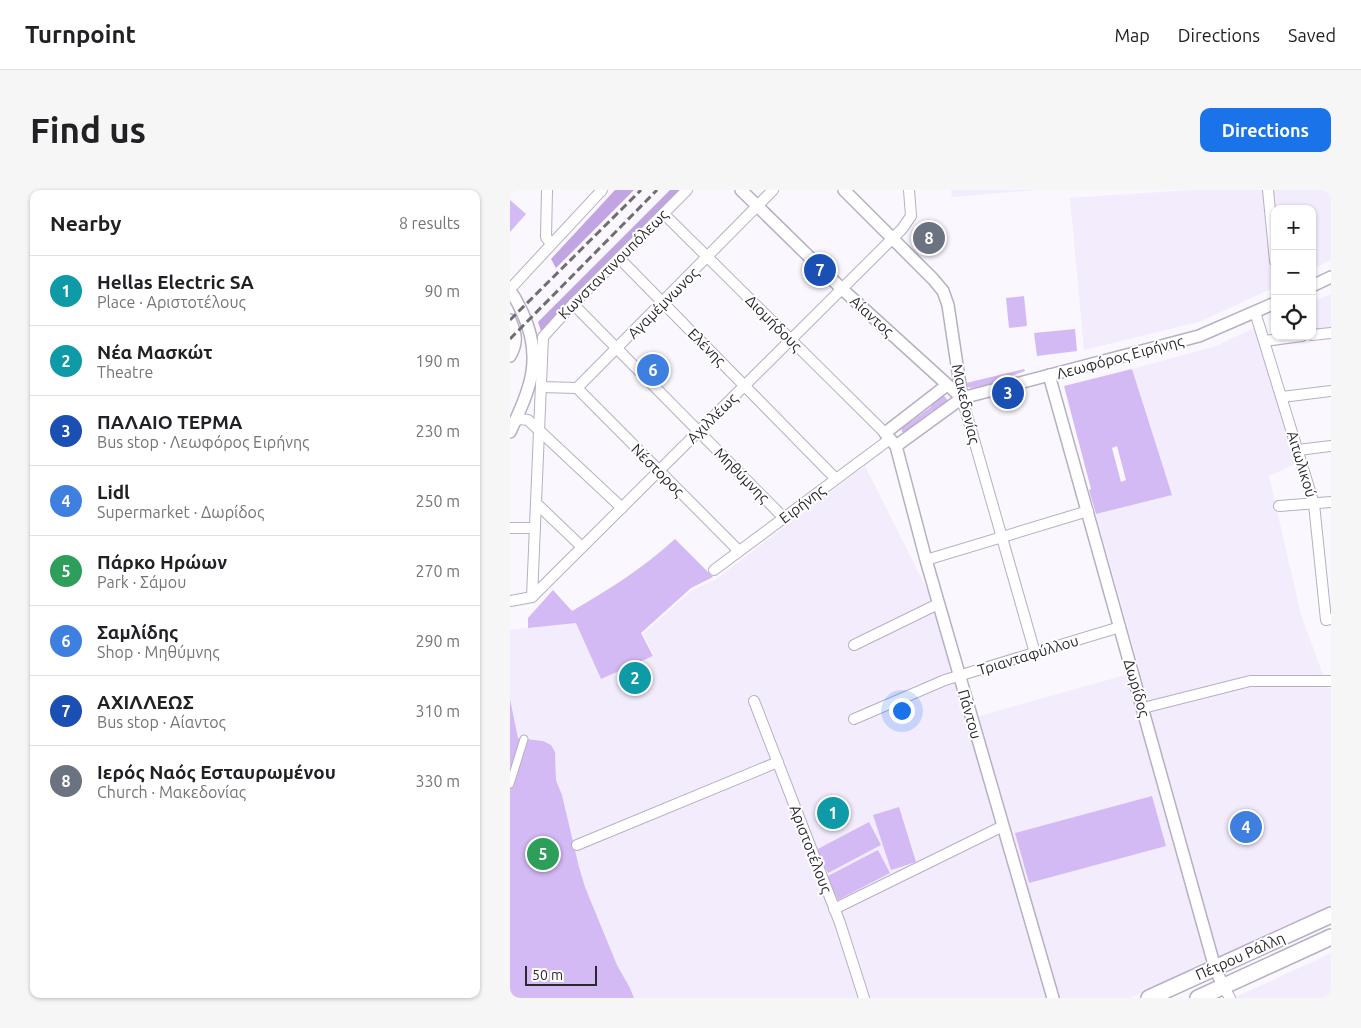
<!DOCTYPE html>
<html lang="en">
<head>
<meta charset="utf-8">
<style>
  :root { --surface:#fff; --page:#f6f6f6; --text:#202124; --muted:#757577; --line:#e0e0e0; --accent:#1a73e8 }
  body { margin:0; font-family:Ubuntu,sans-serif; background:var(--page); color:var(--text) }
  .controls { position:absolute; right:15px; top:15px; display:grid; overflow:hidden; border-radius:10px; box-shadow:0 1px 4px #0004 }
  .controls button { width:45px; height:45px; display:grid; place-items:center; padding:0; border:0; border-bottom:1px solid var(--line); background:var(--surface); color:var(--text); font:25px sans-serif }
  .scale { position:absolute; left:15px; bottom:12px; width:72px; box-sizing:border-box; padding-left:5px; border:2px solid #2b2830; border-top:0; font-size:14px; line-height:18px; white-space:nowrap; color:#2b2830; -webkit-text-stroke:4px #fff; paint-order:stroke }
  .you { position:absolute; left:391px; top:520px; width:18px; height:18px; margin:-12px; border:4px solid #fff; border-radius:50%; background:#1a73e8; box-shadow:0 0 0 8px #1a73e833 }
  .badge { display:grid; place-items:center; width:32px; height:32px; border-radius:50%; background:var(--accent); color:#fff; font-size:16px; font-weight:700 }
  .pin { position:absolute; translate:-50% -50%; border:2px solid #fff; box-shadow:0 1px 5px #0006 }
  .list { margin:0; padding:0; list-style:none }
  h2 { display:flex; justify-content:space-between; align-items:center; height:65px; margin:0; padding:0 20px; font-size:21px }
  h2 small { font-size:16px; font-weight:400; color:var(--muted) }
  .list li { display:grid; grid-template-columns:32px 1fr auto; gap:15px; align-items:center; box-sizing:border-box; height:70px; padding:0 20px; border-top:1px solid var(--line) }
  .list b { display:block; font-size:19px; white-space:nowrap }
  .list p { margin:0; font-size:16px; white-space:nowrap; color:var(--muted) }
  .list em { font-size:16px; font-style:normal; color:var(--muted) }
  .icon { flex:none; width:28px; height:28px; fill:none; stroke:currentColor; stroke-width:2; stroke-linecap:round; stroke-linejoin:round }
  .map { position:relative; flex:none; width:821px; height:808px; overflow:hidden; border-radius:10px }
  header { display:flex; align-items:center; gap:30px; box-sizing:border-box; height:70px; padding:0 25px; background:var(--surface); border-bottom:1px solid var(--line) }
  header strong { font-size:24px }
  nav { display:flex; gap:28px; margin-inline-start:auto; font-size:18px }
  .intro { display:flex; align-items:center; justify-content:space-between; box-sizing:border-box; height:120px; padding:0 30px }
  h1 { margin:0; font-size:35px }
  .button { padding:12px 22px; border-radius:10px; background:var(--accent); color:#fff; font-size:18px; font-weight:700 }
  main { display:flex; gap:30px; padding:0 30px }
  aside { flex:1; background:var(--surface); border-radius:10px; box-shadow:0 1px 4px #0004 }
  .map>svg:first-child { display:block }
  .built { fill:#f3ecfd }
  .green { fill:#d4baf5; fill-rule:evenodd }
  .forest { fill:#c1a5e3 }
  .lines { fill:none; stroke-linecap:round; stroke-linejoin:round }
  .pedestrian-casing { stroke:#b7afc3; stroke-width:9 }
  .minor-casing { stroke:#b7afc3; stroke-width:12 }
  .tertiary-casing { stroke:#b7afc3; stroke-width:14 }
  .primary-casing { stroke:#b7afc3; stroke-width:18 }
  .pedestrian { stroke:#fff; stroke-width:7 }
  .minor { stroke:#fff; stroke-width:10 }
  .tertiary { stroke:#fff; stroke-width:11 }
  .primary { stroke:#fff; stroke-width:15 }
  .rail { stroke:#6f6c74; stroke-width:3; stroke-dasharray:8 4; stroke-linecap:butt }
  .labels { text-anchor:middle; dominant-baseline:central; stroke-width:4; stroke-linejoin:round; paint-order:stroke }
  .street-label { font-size:15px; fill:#2b2830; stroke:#fff }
</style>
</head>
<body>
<header>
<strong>Turnpoint</strong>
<nav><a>Map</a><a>Directions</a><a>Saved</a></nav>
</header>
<div class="intro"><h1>Find us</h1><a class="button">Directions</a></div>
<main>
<aside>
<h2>Nearby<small>8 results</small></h2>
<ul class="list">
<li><span class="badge" style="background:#0f9aa8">1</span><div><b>Hellas Electric SA</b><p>Place · Αριστοτέλους</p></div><em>90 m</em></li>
<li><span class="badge" style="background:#0f9aa8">2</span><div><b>Νέα Μασκώτ</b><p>Theatre</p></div><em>190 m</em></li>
<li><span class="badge" style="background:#1a4fb4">3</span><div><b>ΠΑΛΑΙΟ ΤΕΡΜΑ</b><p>Bus stop · Λεωφόρος Ειρήνης</p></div><em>230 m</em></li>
<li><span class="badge" style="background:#3f7fe0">4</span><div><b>Lidl</b><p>Supermarket · Δωρίδος</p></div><em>250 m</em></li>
<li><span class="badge" style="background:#2e9e5b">5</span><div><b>Πάρκο Ηρώων</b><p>Park · Σάμου</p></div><em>270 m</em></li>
<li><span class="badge" style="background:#3f7fe0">6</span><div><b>Σαμλίδης</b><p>Shop · Μηθύμνης</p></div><em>290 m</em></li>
<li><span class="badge" style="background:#1a4fb4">7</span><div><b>ΑΧΙΛΛΕΩΣ</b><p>Bus stop · Αίαντος</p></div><em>310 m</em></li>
<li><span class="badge" style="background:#6b7280">8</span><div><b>Ιερός Ναός Εσταυρωμένου</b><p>Church · Μακεδονίας</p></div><em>330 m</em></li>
</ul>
</aside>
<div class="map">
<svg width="821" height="808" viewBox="0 0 821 808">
  <rect width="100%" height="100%" fill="#faf7ff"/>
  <g class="built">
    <path d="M 441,0 L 526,0 L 442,7 Z"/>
    <path d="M 680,0 L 821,0 L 821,70 L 802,79 L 802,19 L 765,19 L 765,97 L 689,132 L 574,160 L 560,8 Z"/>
    <path d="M 821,104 L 821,141 L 802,142 L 802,112 Z"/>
    <path d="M 744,138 L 787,273 L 759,286 L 791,425 L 818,498 L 821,498 L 821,715 L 620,808 L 124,808 L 120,798 L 107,775 L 75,697 L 69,677 L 52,605 L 46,590 L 45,562 L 33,551 L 8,548 L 0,509 L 0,440 L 66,432 L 91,489 L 143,466 L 144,465 L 133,444 L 181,401 L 206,389 L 355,276 L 422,409 L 458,529 L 630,481 L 586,324 L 662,305 L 622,179 L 706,156 Z"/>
    <path d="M 821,763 L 821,808 L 724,808 Z"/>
  </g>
  <g class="green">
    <path d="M 0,10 L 16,24 L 0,42 Z"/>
    <path d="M 514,106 L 517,136 L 499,138 L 496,108 Z"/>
    <path d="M 565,139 L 567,161 L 527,166 L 524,143 Z"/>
    <path d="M 514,179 L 515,181 C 502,185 469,201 457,197 L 456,193 Z"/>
    <path d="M 622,179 L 662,305 L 586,324 L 579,300 L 581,299 L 554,196 ZM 607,256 L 616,290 L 611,292 L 602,258 Z"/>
    <path d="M 433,205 L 437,209 L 437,213 L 429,220 L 423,220 L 405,234 L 404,239 L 396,243 L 392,242 L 391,236 L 397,230 L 402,231 L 421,217 L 422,211 Z"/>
    <path d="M 165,349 L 203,387 L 181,398 L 131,443 L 143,466 L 91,489 L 66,433 L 18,438 L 18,428 L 43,400 L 62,421 C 100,399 133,378 165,349 Z"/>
    <path d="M 0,509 L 8,548 L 33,551 L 41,555 L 45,562 L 46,590 L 52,605 L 69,677 L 75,697 L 107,775 L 120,798 L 124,808 L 0,808 Z"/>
    <path d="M 642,606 L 656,656 L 519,693 L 505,643 Z"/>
    <path d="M 389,617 L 406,672 L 381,680 L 363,625 Z"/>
    <path d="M 359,632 L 371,655 L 318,683 L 306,660 Z"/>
    <path d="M 368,660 L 380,683 L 328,710 L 316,687 Z"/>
  </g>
  <g class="forest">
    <path d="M 105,0 L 124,0 L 46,78 L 41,69 Z"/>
    <path d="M 160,0 L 176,0 L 34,140 L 31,141 L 28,132 Z"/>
  </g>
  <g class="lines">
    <defs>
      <path id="pedestrian" d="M 0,594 L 14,549"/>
      <g id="minor">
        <path d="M 37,0 L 36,47 L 41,54"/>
        <path d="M 758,0 L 765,71"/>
        <path d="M 154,24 L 375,243"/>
        <path d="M 109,68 L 326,289"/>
        <path d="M 0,99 L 92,0"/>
        <path d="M 63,114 L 274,328"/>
        <path d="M 745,122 L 804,314 L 816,430 L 821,429"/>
        <path d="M 802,145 L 821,143"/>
        <path d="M 755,151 L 792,146"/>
        <path d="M 31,197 L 67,198 L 263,0"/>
        <path d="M 67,198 L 229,361"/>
        <path d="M 772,207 L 821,201"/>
        <path d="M 452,208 L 525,463"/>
        <path d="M 5,231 L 10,229 L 18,230 L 112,318"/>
        <path d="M 788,260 L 821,256"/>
        <path d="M 26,313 L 72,357"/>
        <path d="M 769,316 L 821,312"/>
        <path d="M 0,338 L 24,338"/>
        <path d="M 416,370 L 578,321"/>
        <path d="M 204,380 L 380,249"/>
        <path d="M 22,407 L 33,147 L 63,114 L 177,0"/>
        <path d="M 0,411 L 22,407 L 392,39 L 401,26 L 399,0"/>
        <path d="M 344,455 L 428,414"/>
        <path d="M 244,511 L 330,733 L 354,808"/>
        <path d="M 633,518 L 740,491 L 821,491"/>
        <path d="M 344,529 L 435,490 L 610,437"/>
        <path d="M 67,655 L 268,572"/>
        <path d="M 324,719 L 493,636"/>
        <path d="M 713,796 L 720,808"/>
      </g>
      <g id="tertiary">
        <path d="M 231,0 L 332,99 L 452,208"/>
        <path d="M 334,0 L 423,89 L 433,101 L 438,115 L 452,208"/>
        <path d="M 802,96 L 821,87"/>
        <path d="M 0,101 C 6,108 9,116 13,124 C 34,170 19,201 0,242"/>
        <path d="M 0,130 C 6,144 8,152 0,166"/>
        <path d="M 539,185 L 705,778 L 713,796"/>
        <path d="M 437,195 L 375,243 L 386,256 L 416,370 L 543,808"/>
        <path d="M 386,256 L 452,208 L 689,146 L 765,113"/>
      </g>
      <g id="primary">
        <path d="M 639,808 L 821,725"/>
        <path d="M 688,808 L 821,747"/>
      </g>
    </defs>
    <use href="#pedestrian" class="pedestrian-casing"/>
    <use href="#minor" class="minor-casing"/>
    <use href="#tertiary" class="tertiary-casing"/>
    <use href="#primary" class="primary-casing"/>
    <use href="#pedestrian" class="pedestrian"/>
    <use href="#minor" class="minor"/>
    <use href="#tertiary" class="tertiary"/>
    <use href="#primary" class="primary"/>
    <g class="rail">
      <path d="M 0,130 L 131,0"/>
      <path d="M 0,149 L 147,0"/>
    </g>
  </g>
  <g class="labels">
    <g class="street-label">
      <text transform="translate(103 74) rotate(-45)">Κωνσταντινουπόλεως</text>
      <text transform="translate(153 113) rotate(-45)">Αγαμέμνωνος</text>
      <text transform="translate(362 126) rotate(42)">Αίαντος</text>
      <text transform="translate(264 133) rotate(45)">Διομήδους</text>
      <text transform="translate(197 157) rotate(45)">Ελένης</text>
      <text transform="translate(610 167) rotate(-15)">Λεωφόρος Ειρήνης</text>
      <text transform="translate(456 214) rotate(77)">Μακεδονίας</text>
      <text transform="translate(202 228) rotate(-45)">Αχιλλέως</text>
      <text transform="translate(792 274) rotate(73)">Αιτωλικού</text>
      <text transform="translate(148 280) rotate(45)">Νέστορος</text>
      <text transform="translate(232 285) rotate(45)">Μηθύμνης</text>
      <text transform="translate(292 314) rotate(-37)">Ειρήνης</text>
      <text transform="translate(518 465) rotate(-17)">Τριανταφύλλου</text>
      <text transform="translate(627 498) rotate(74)">Δωρίδος</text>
      <text transform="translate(460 524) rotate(74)">Πάντου</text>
      <text transform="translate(301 659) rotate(69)">Αριστοτέλους</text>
      <text transform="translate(730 766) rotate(-24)">Πέτρου Ράλλη</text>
    </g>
  </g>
</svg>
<div class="controls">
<button>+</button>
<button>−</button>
<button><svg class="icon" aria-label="locate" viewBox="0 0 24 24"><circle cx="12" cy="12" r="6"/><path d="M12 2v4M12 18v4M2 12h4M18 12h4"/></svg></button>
</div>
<div class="scale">50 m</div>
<div class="you"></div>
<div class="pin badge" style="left:323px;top:623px;background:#0f9aa8">1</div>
<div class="pin badge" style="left:125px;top:488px;background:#0f9aa8">2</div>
<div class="pin badge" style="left:498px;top:203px;background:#1a4fb4">3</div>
<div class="pin badge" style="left:736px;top:637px;background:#3f7fe0">4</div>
<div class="pin badge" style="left:33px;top:664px;background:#2e9e5b">5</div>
<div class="pin badge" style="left:143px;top:180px;background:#3f7fe0">6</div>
<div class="pin badge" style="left:310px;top:80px;background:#1a4fb4">7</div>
<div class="pin badge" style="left:419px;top:48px;background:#6b7280">8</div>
</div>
</main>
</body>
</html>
